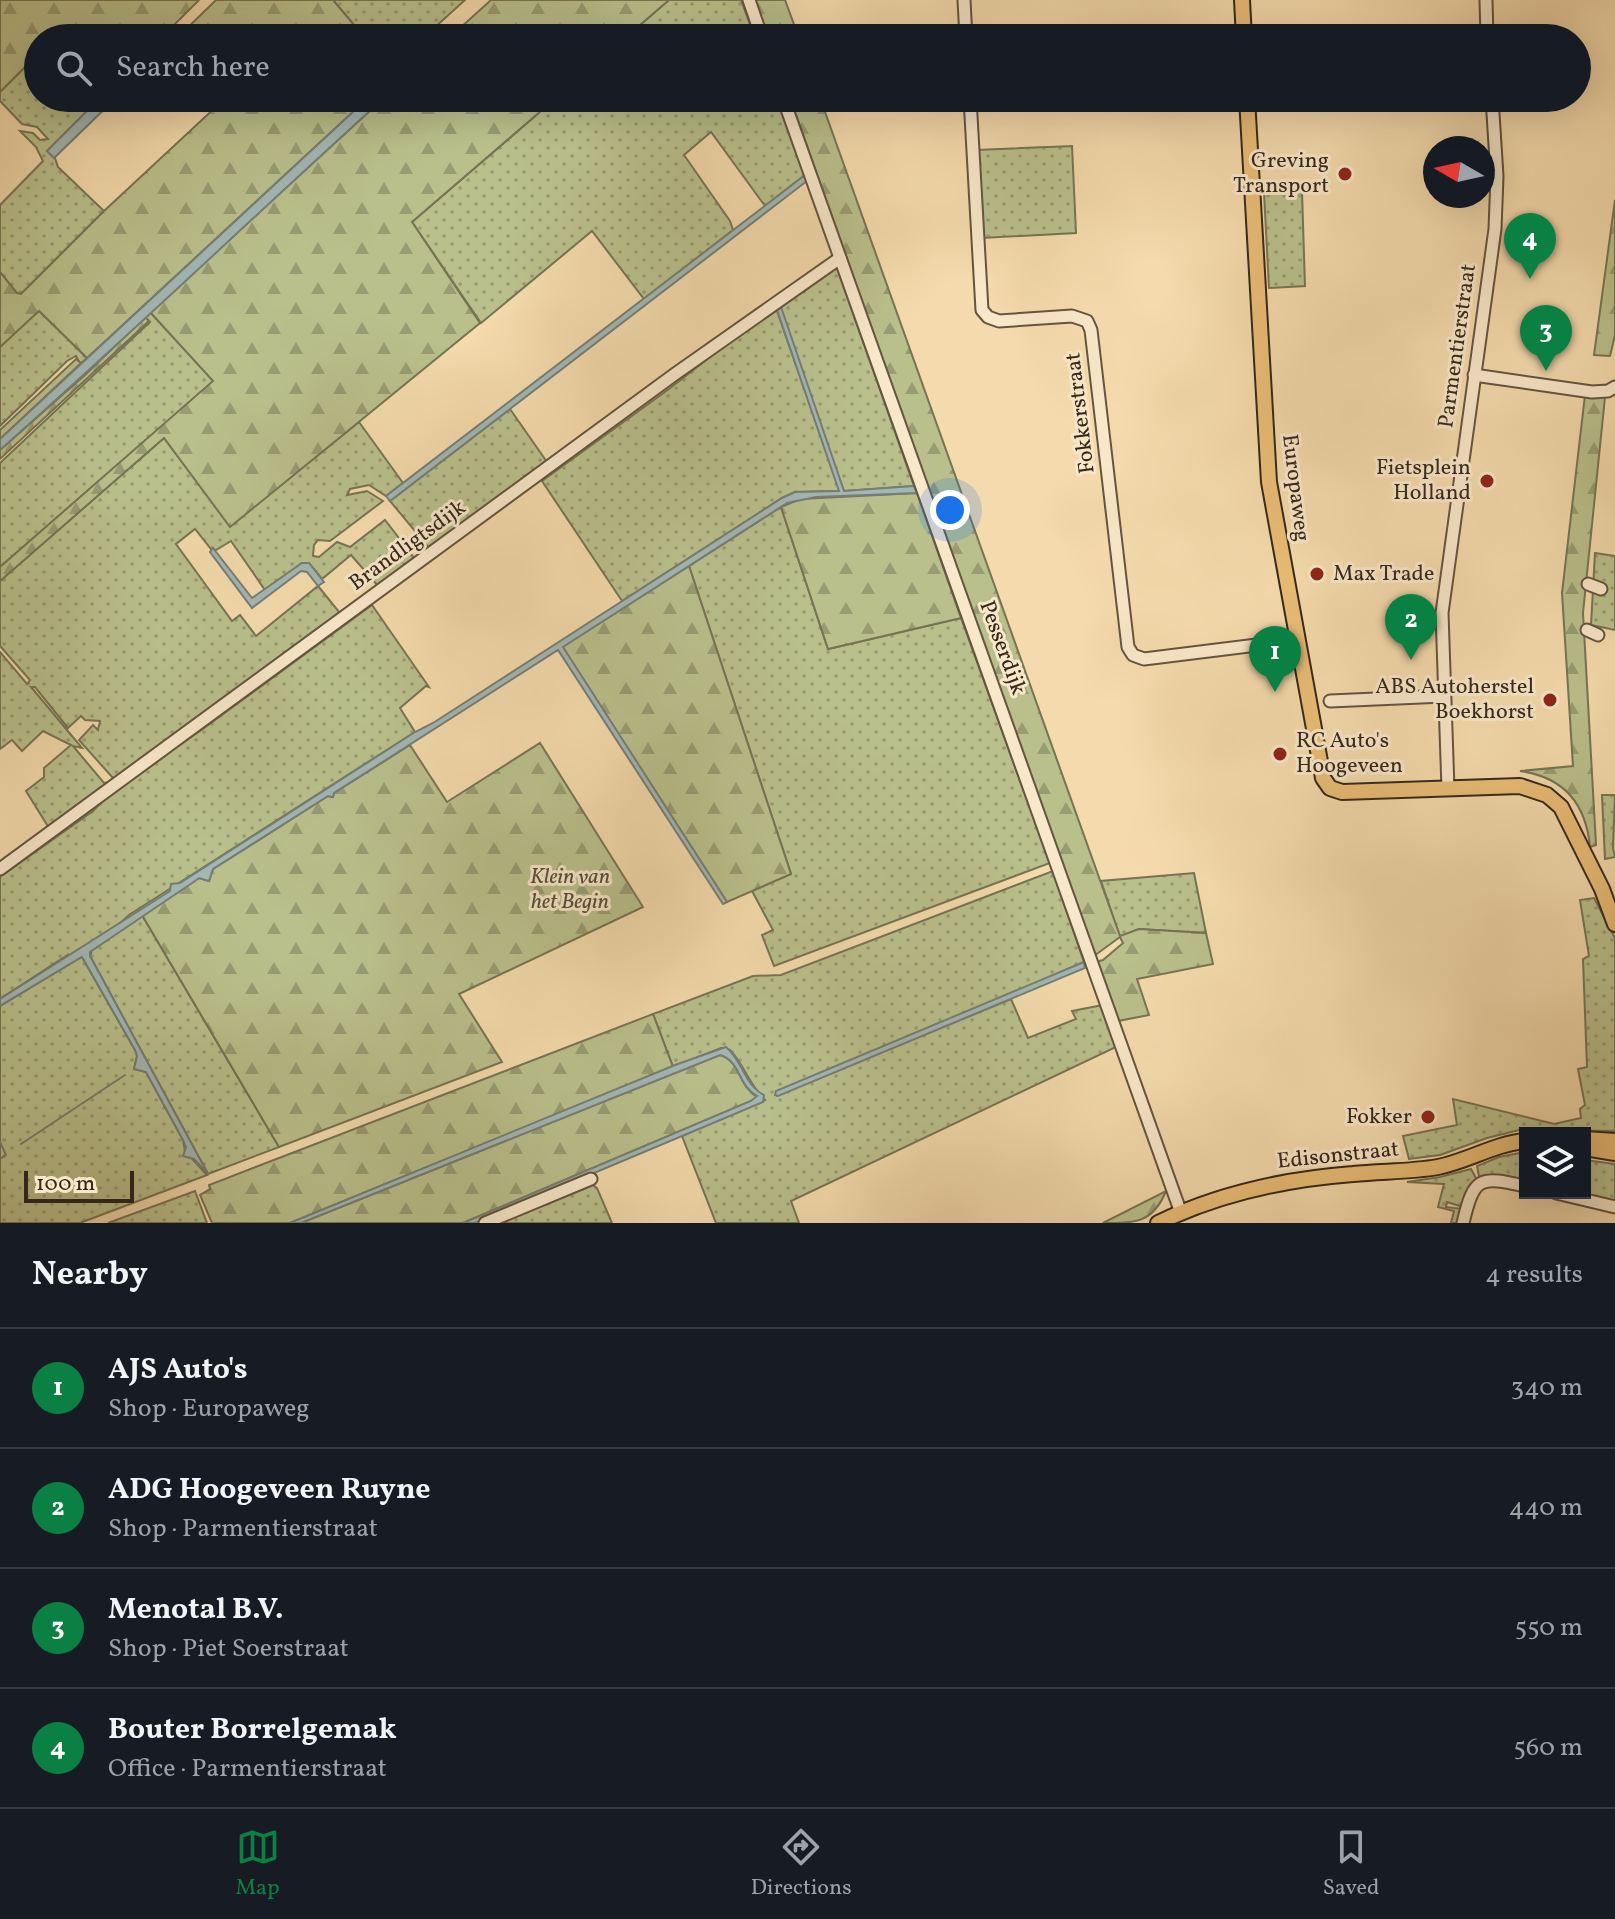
<!DOCTYPE html>
<html lang="en">
<head>
<meta charset="utf-8">
<style>
  :root { --surface:#171b24; --page:#242831; --text:#f1f3f6; --muted:#9ea1a6; --line:#363941; --accent:#0b8043 }
  body { margin:0; font-family:Vollkorn,serif; background:var(--page); color:var(--text) }
  .controls { position:absolute; right:24px; bottom:24px; display:grid; overflow:hidden; border-radius:0px; box-shadow:0 8px 32px #0002 }
  .controls button { width:72px; height:72px; display:grid; place-items:center; padding:0; border:0; border-bottom:2px solid var(--line); background:var(--surface); color:var(--text); font:40px sans-serif }
  .compass { position:absolute; left:1423px; top:136px; width:72px; height:72px; border-radius:50%; background:var(--surface); box-shadow:0 8px 32px #0002; rotate:279deg }
  .scale { position:absolute; left:24px; bottom:20px; width:110px; box-sizing:border-box; padding-left:8px; border:4px solid #35281b; border-top:0; font-size:22px; line-height:28px; white-space:nowrap; color:#35281b; -webkit-text-stroke:6px #f8e7c9; paint-order:stroke }
  .you { position:absolute; left:950px; top:510px; width:28px; height:28px; margin:-20px; border:6px solid #fff; border-radius:50%; background:#1a73e8; box-shadow:0 0 0 12px #1a73e833 }
  .badge { display:grid; place-items:center; width:52px; height:52px; border-radius:50%; background:var(--accent); color:#fff; font-size:26px; font-weight:700 }
  .pin { position:absolute; translate:-50% -66px; filter:drop-shadow(0 2px 4px #0008) }
  .pin::after { content:''; position:absolute; top:42px; width:28px; height:24px; background:inherit; clip-path:polygon(0 0,100% 0,50% 100%) }
  .list { margin:0; padding:0; list-style:none }
  h2 { display:flex; justify-content:space-between; align-items:center; height:104px; margin:0; padding:0 32px; font-size:34px }
  h2 small { font-size:26px; font-weight:400; color:var(--muted) }
  .list li { display:grid; grid-template-columns:52px 1fr auto; gap:24px; align-items:center; box-sizing:border-box; height:120px; padding:0 32px; border-top:2px solid var(--line) }
  .list b { display:block; font-size:30px; white-space:nowrap }
  .list p { margin:0; font-size:26px; white-space:nowrap; color:var(--muted) }
  .list em { font-size:26px; font-style:normal; color:var(--muted) }
  .icon { flex:none; width:44px; height:44px; fill:none; stroke:currentColor; stroke-width:2; stroke-linecap:round; stroke-linejoin:round }
  .map { position:relative; flex:none; width:1615px; height:1223px; overflow:hidden }
  .search { position:absolute; background:var(--surface); box-shadow:0 8px 32px #0002; left:24px; right:24px; top:24px; height:88px; display:flex; align-items:center; gap:20px; box-sizing:border-box; padding:0 28px; border-radius:44px; color:var(--muted); font-size:30px }
  .sheet { height:584px; background:var(--surface) }
  nav { display:flex; justify-content:space-around; align-items:center; box-sizing:border-box; height:112px; border-top:2px solid var(--line); background:var(--surface); font-size:22px; color:var(--muted) }
  nav a { display:grid; justify-items:center; gap:4px }
  nav .on { color:var(--accent) }
  .map>svg:first-child { display:block }
  .grass { fill:url(#grass-dots); stroke:#777454; stroke-width:2; fill-rule:evenodd }
  .forest { fill:url(#forest-firs); stroke:#777454; stroke-width:2 }
  .water { fill:#a1b8b5; stroke:#767e77; stroke-width:2 }
  .lines { fill:none; stroke-linecap:round; stroke-linejoin:round }
  .stream { stroke:#767e77; stroke-width:2 }
  .minor-casing { stroke:#65543f; stroke-width:15 }
  .major-casing { stroke:#35281b; stroke-width:18 }
  .minor { stroke:#f8e7c9; stroke-width:11 }
  .major { stroke:#eabd76; stroke-width:14 }
  .poi-dot { fill:#8f2418; stroke:#f8e7c9; stroke-width:3 }
  .labels { text-anchor:middle; dominant-baseline:central; stroke-width:6; stroke-linejoin:round; paint-order:stroke }
  .poi-label { font-size:22px; fill:#35281b; stroke:#f8e7c9; text-anchor:end }
  .street-label { font-size:22px; fill:#35281b; stroke:#f8e7c9 }
  .park-label { font-size:22px; font-style:italic; fill:#564e37; stroke:#f8e7c9 }
</style>
</head>
<body>
<div class="map">
<svg width="1615" height="1223" viewBox="0 0 1615 1223">
  <defs>
    <pattern id="grass-dots" width="8" height="8" patternUnits="userSpaceOnUse" patternTransform="scale(2)"><rect width="8" height="8" fill="#b9c08c"/><path d="M2 2h.1M6 6h.1" fill="none" stroke="#979c72" stroke-width="1.8" stroke-linecap="round"/></pattern>
    <pattern id="forest-firs" width="22" height="20" patternUnits="userSpaceOnUse" patternTransform="scale(2)"><rect width="22" height="20" fill="#b9c08c"/><path d="M5 1l3.5 6h-7zM16 11l3.5 6h-7z" fill="#979c72"/></pattern>
  </defs>
  <rect width="100%" height="100%" fill="#f4daac"/>
  <filter id="stains"><feTurbulence type="fractalNoise" baseFrequency=".0025" numOctaves="4"/><feColorMatrix values="0 0 0 0 .2 0 0 0 0 .09 0 0 0 0 .02 0 0 0 .5 -.17"/></filter>
  <radialGradient id="worn" r=".72"><stop offset=".6" stop-color="#630" stop-opacity="0"/><stop offset="1" stop-color="#630" stop-opacity=".3"/></radialGradient>
  <g class="grass">
    <path d="M 333,0 L 465,0 L 423,38 L 365,38 Z"/>
    <path d="M 669,0 L 741,0 L 755,38 L 625,38 Z"/>
    <path d="M 38,54 L 38,98 L 100,98 L 47,151 L 55,158 L 58,167 L 104,211 L 21,294 L 17,294 L 0,272 L 0,205 L 43,161 L 36,147 L 20,131 L 33,133 L 40,140 L 48,139 L 37,127 L 22,124 L 0,101 L 0,92 Z"/>
    <path d="M 556,98 L 778,98 L 805,175 L 765,206 L 711,132 L 684,155 L 730,221 L 733,230 L 644,299 L 592,231 L 481,323 L 412,222 Z"/>
    <path d="M 1072,146 L 1076,233 L 982,238 L 977,150 Z"/>
    <path d="M 1302,192 L 1305,286 L 1269,288 L 1264,193 Z"/>
    <path d="M 837,268 L 914,486 L 844,491 L 776,308 L 840,491 L 795,492 L 782,498 L 622,601 L 542,481 L 669,389 L 779,303 Z"/>
    <path d="M 39,310 L 87,358 L 80,364 L 76,356 L 67,361 L 0,426 L 0,347 Z"/>
    <path d="M 150,312 L 214,381 L 0,567 L 0,463 L 150,322 L 145,317 Z"/>
    <path d="M 510,409 L 547,462 L 429,548 L 390,501 Z"/>
    <path d="M 359,422 L 403,483 L 386,496 L 369,485 L 350,489 L 347,495 L 367,491 L 383,501 L 330,541 L 318,540 L 314,545 L 313,556 L 319,557 L 337,542 L 350,547 L 385,520 L 415,559 L 378,586 L 351,555 L 322,579 L 309,563 L 302,563 L 265,590 L 231,541 L 216,550 L 211,549 L 195,529 L 176,544 L 232,621 L 240,615 L 256,636 L 318,586 L 340,613 L 49,828 L 26,791 L 44,777 L 44,768 L 71,745 L 43,731 L 22,751 L 12,740 L 0,749 L 0,652 L 27,684 L 30,680 L 0,646 L 0,581 L 164,438 L 230,526 ZM 31,687 L 35,687 L 68,728 L 81,716 L 85,720 L 100,721 L 98,730 L 93,725 L 79,740 L 113,778 L 111,782 L 104,783 L 73,746 L 82,748 Z"/>
    <path d="M 781,507 L 828,649 L 961,618 L 1050,863 L 774,966 L 762,935 L 773,930 L 752,891 L 791,874 L 689,566 Z"/>
    <path d="M 1595,553 L 1615,556 L 1615,630 L 1591,625 Z"/>
    <path d="M 372,605 L 429,687 L 426,686 L 400,708 L 415,732 L 129,915 L 82,957 L 135,1050 L 137,1056 L 134,1069 L 146,1072 L 183,1140 L 185,1151 L 207,1175 L 80,1223 L 0,1223 L 0,1006 L 28,989 L 69,954 L 0,999 L 0,877 L 93,811 L 115,788 L 200,731 Z"/>
    <path d="M 1602,795 L 1615,795 L 1613,848 L 1615,857 L 1605,859 Z"/>
    <path d="M 1053,871 L 1084,962 L 776,1096 L 1011,999 L 1028,1038 L 1076,1019 L 1072,1011 L 1103,1005 L 1116,1047 L 791,1201 L 799,1223 L 716,1223 L 682,1136 L 765,1100 C 748,1083 745,1066 730,1050 L 721,1048 L 673,1067 L 653,1014 L 753,976 L 781,975 Z"/>
    <path d="M 1194,873 L 1206,933 L 1139,929 L 1120,937 L 1101,881 Z"/>
    <path d="M 1594,898 L 1615,938 L 1615,1131 L 1519,1130 L 1487,1138 L 1440,1155 L 1409,1159 L 1403,1136 L 1457,1125 L 1453,1099 L 1554,1124 L 1581,1118 L 1580,1109 L 1585,1105 L 1578,1069 L 1587,1067 L 1583,959 L 1589,956 L 1580,900 Z"/>
    <path d="M 142,915 L 279,1147 L 208,1174 L 90,956 L 93,947 Z"/>
    <path d="M 1525,1152 L 1525,1182 L 1479,1176 L 1477,1166 L 1499,1157 Z"/>
    <path d="M 1585,1160 L 1615,1164 L 1615,1203 L 1572,1193 L 1585,1193 Z"/>
    <path d="M 1471,1169 L 1477,1180 L 1463,1207 L 1447,1202 L 1446,1207 L 1463,1209 L 1459,1223 L 1451,1223 L 1454,1211 L 1438,1207 L 1444,1184 L 1407,1182 L 1440,1177 Z"/>
    <path d="M 592,1184 L 597,1188 L 612,1223 L 494,1223 Z"/>
    <path d="M 195,1191 L 207,1223 L 108,1223 Z"/>
  </g>
  <g class="forest">
    <path d="M 0,0 L 199,0 L 161,38 L 38,38 L 38,54 L 0,92 Z"/>
    <path d="M 216,0 L 333,0 L 365,38 L 177,38 Z"/>
    <path d="M 491,0 L 669,0 L 625,38 L 449,38 Z"/>
    <path d="M 753,0 L 785,0 L 799,38 L 768,38 Z"/>
    <path d="M 212,98 L 368,98 L 87,358 L 39,311 L 0,347 L 0,272 L 17,293 L 21,294 L 104,211 L 218,105 Z"/>
    <path d="M 384,98 L 556,98 L 412,222 L 480,323 L 230,527 L 164,438 L 0,581 L 0,567 L 213,381 L 150,312 Z"/>
    <path d="M 790,98 L 820,98 L 1120,936 L 1139,929 L 1206,933 L 1213,964 L 1137,979 L 1149,1015 L 1118,1021 L 1096,962 L 1103,960 L 1123,943 L 1120,937 L 1094,956 Z"/>
    <path d="M 1615,200 L 1615,335 L 1610,356 L 1594,355 Z"/>
    <path d="M 145,317 L 149,321 L 0,459 L 0,450 L 85,375 Z"/>
    <path d="M 76,359 L 81,363 L 0,439 L 0,430 Z"/>
    <path d="M 1585,395 L 1605,397 L 1583,613 L 1596,845 L 1590,847 C 1586,804 1564,777 1520,771 L 1573,766 L 1562,593 Z"/>
    <path d="M 917,493 L 961,618 L 828,649 L 781,507 L 800,499 Z"/>
    <path d="M 689,566 L 791,874 L 727,902 L 562,647 Z"/>
    <path d="M 540,743 L 643,907 L 459,994 L 502,1062 L 279,1147 L 142,915 L 199,878 L 209,881 L 213,869 L 328,796 L 333,797 L 334,793 L 410,745 L 447,802 Z"/>
    <path d="M 653,1014 L 673,1067 L 290,1223 L 212,1223 L 200,1195 L 210,1189 L 209,1185 Z"/>
    <path d="M 720,1055 C 741,1061 738,1086 757,1097 L 751,1101 L 463,1223 L 301,1223 Z"/>
    <path d="M 1166,1191 C 1153,1223 1136,1223 1103,1223 Z"/>
  </g>
  <g class="water">
    <path d="M 100,98 L 116,98 L 54,158 L 47,151 Z"/>
    <path d="M 368,98 L 384,98 C 255,215 130,335 0,450 L 0,439 Z"/>
    <path d="M 805,175 L 807,181 L 390,501 L 386,496 Z"/>
    <path d="M 780,304 L 844,491 L 914,486 L 917,493 L 816,497 L 787,503 L 563,647 L 727,902 L 723,904 L 558,650 L 334,793 L 333,797 L 328,796 L 213,869 L 209,881 L 199,878 L 195,881 L 90,952 L 90,956 L 208,1174 L 194,1159 L 183,1156 L 186,1147 L 183,1140 L 146,1072 L 134,1069 L 137,1056 L 135,1050 L 82,957 L 0,1006 L 0,999 L 170,891 L 171,884 L 180,883 L 415,732 L 433,723 L 782,498 L 795,492 L 839,491 L 776,307 Z"/>
    <path d="M 213,548 L 252,598 L 302,563 L 309,563 L 324,582 L 318,586 L 307,572 L 301,571 L 252,608 L 210,552 Z"/>
    <path d="M 1084,962 L 1085,968 L 778,1096 L 775,1095 L 776,1091 Z"/>
    <path d="M 726,1047 C 743,1061 744,1085 764,1095 L 763,1102 L 475,1223 L 463,1223 L 751,1101 L 757,1096 C 738,1086 741,1061 720,1055 L 301,1223 L 290,1223 L 675,1065 Z"/>
  </g>
  <g class="lines">
    <g class="stream">
      <path d="M 0,1142 L 6,1155 L 0,1159"/>
      <path d="M 21,1144 L 125,1075"/>
    </g>
    <defs>
      <g id="minor">
        <path d="M 749,0 L 762,38"/>
        <path d="M 964,0 L 966,38"/>
        <path d="M 1486,0 L 1487,38"/>
        <path d="M 783,98 L 1181,1213"/>
        <path d="M 970,98 L 982,310 L 988,317 L 999,321 L 1072,316 L 1087,321 L 1091,330 L 1128,647 L 1133,655 L 1144,659 L 1297,640"/>
        <path d="M 1474,375 L 1592,392 L 1608,391 L 1615,387"/>
        <path d="M 1588,584 L 1601,589"/>
        <path d="M 1587,630 L 1598,635"/>
        <path d="M 1330,701 L 1444,696"/>
        <path d="M 1448,789 L 1442,613 L 1495,229 L 1497,176 L 1492,98"/>
        <path d="M 0,869 L 675,374 L 840,258"/>
        <path d="M 1556,1193 L 1615,1207"/>
        <path d="M 485,1223 L 591,1179"/>
        <path d="M 1463,1223 C 1474,1176 1480,1176 1525,1186"/>
      </g>
      <g id="major">
        <path d="M 1242,0 L 1244,38"/>
        <path d="M 1247,98 L 1269,482 L 1323,778 L 1330,788 L 1342,792 L 1520,786 L 1547,795 L 1561,807 L 1602,889 L 1615,924"/>
        <path d="M 1585,1139 L 1615,1141"/>
        <path d="M 1585,1148 L 1615,1153"/>
        <path d="M 1158,1223 C 1218,1194 1287,1179 1353,1174 C 1381,1171 1410,1172 1438,1167 C 1468,1161 1494,1144 1525,1141"/>
      </g>
    </defs>
    <use href="#minor" class="minor-casing"/>
    <use href="#major" class="major-casing"/>
    <use href="#minor" class="minor"/>
    <use href="#major" class="major"/>
  </g>
  <g class="poi-dot">
    <circle cx="1345" cy="174" r="8"/>
    <circle cx="1487" cy="481" r="8"/>
    <circle cx="1317" cy="574" r="8"/>
    <circle cx="1550" cy="700" r="8"/>
    <circle cx="1280" cy="754" r="8"/>
    <circle cx="1428" cy="1117" r="8"/>
  </g>
  <g class="labels">
    <g class="poi-label">
      <text x="1329" y="161">Greving<tspan x="1329" dy="25">Transport</tspan></text>
      <text x="1471" y="468">Fietsplein<tspan x="1471" dy="25">Holland</tspan></text>
      <text x="1333" y="574" text-anchor="start">Max Trade</text>
      <text x="1534" y="687">ABS Autoherstel<tspan x="1534" dy="25">Boekhorst</tspan></text>
      <text x="1296" y="741" text-anchor="start">RC Auto's<tspan x="1296" dy="25">Hoogeveen</tspan></text>
      <text x="1412" y="1117">Fokker</text>
    </g>
    <g class="street-label">
      <text transform="translate(1458 346) rotate(-82)">Parmentierstraat</text>
      <text transform="translate(1081 413) rotate(-97)">Fokkerstraat</text>
      <text transform="translate(1295 488) rotate(83)">Europaweg</text>
      <text transform="translate(408 546) rotate(-36)">Brandligtsdijk</text>
      <text transform="translate(1002 648) rotate(70)">Pesserdijk</text>
      <text transform="translate(1338 1156) rotate(-6)">Edisonstraat</text>
    </g>
    <g class="park-label">
      <text x="570" y="877">Klein van<tspan x="570" dy="25">het Begin</tspan></text>
    </g>
  </g>
  <rect width="100%" height="100%" filter="url(#stains)"/>
  <rect width="100%" height="100%" fill="url(#worn)"/>
</svg>
<div class="controls">
<button><svg class="icon" aria-label="layers" viewBox="0 0 24 24"><path d="M12 4l9 5-9 5-9-5zM3 14l9 5 9-5"/></svg></button>
</div>
<svg class="compass" viewBox="-18 -18 36 36"><path d="M0-13l5 13h-10z" fill="#e53935"/><path d="M0 13l5-13h-10z" fill="#9ea1a6"/></svg>
<div class="scale">100 m</div>
<div class="you"></div>
<div class="pin badge" style="left:1275px;top:692px">1</div>
<div class="pin badge" style="left:1411px;top:660px">2</div>
<div class="pin badge" style="left:1546px;top:371px">3</div>
<div class="pin badge" style="left:1530px;top:279px">4</div>
<div class="search"><svg class="icon" aria-label="search" viewBox="0 0 24 24"><circle cx="10" cy="10" r="6"/><path d="M15 15l6 6"/></svg>Search here</div>
</div>
<section class="sheet">
<h2>Nearby<small>4 results</small></h2>
<ul class="list">
<li><span class="badge">1</span><div><b>AJS Auto's</b><p>Shop · Europaweg</p></div><em>340 m</em></li>
<li><span class="badge">2</span><div><b>ADG Hoogeveen Ruyne</b><p>Shop · Parmentierstraat</p></div><em>440 m</em></li>
<li><span class="badge">3</span><div><b>Menotal B.V.</b><p>Shop · Piet Soerstraat</p></div><em>550 m</em></li>
<li><span class="badge">4</span><div><b>Bouter Borrelgemak</b><p>Office · Parmentierstraat</p></div><em>560 m</em></li>
</ul>
</section>
<nav>
<a class="on"><svg class="icon" aria-label="map" viewBox="0 0 24 24"><path d="M3 6l6-2 6 2 6-2v14l-6 2-6-2-6 2zM9 4v14M15 6v14"/></svg>Map</a>
<a><svg class="icon" aria-label="directions" viewBox="0 0 24 24"><path d="M12 3l9 9-9 9-9-9zM9 14v-3h6M13 9l2 2-2 2"/></svg>Directions</a>
<a><svg class="icon" aria-label="saved" viewBox="0 0 24 24"><path d="M7 4h10v16l-5-4-5 4z"/></svg>Saved</a>
</nav>
</body>
</html>
